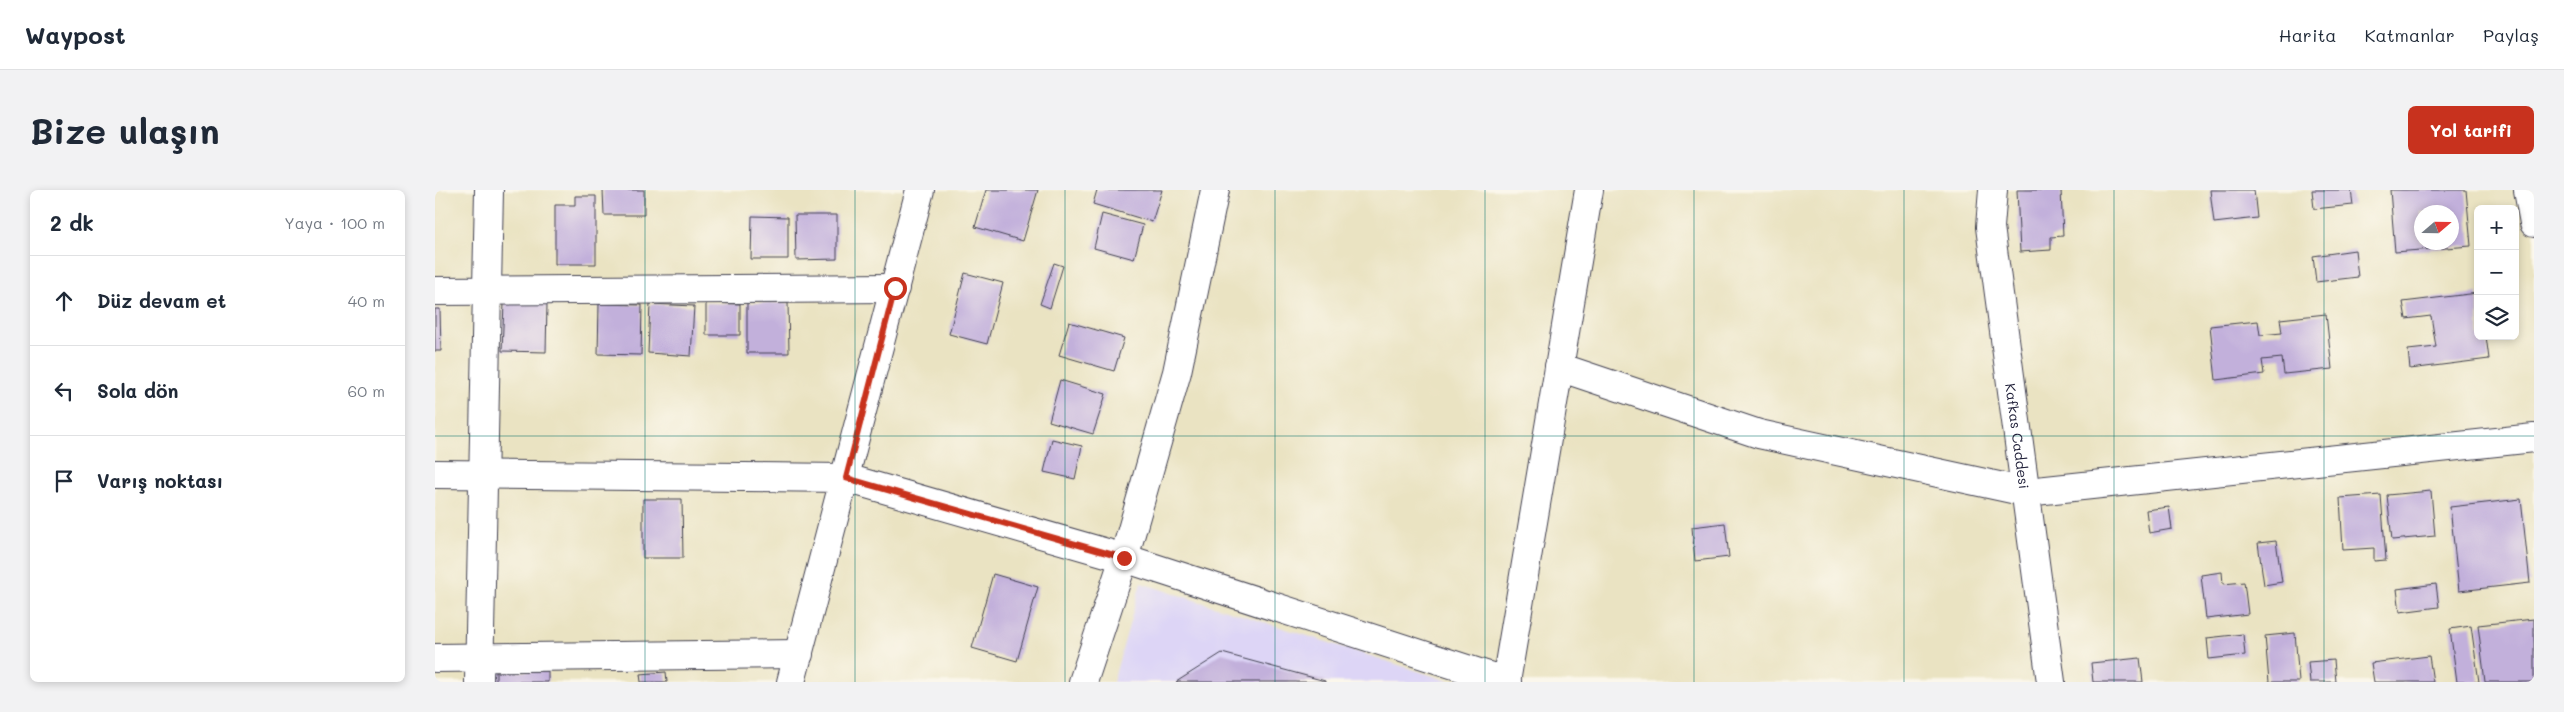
<!DOCTYPE html>
<html lang="tr">
<head>
<meta charset="utf-8">
<style>
  :root { --surface:#fff; --page:#f2f2f3; --text:#1f2937; --muted:#747a83; --line:#e0e1e3; --accent:#c8321e }
  body { margin:0; font-family:Mali,sans-serif; background:var(--page); color:var(--text) }
  .controls { position:absolute; right:15px; top:15px; display:grid; overflow:hidden; border-radius:8px; box-shadow:0 2px 8px #0003 }
  .controls button { width:45px; height:45px; display:grid; place-items:center; padding:0; border:0; border-bottom:1px solid var(--line); background:var(--surface); color:var(--text); font:25px sans-serif }
  .compass { position:absolute; left:1979px; top:15px; width:45px; height:45px; border-radius:50%; background:var(--surface); box-shadow:0 2px 8px #0003; rotate:70deg }
  .stop { position:absolute; width:15px; height:15px; margin:-11px; border:4px solid #c8321e; border-radius:50%; background:#fff }
  .stop.end { background:#c8321e; border-color:#fff; box-shadow:0 1px 5px #0008 }
  .list { margin:0; padding:0; list-style:none }
  h2 { display:flex; justify-content:space-between; align-items:center; height:65px; margin:0; padding:0 20px; font-size:21px }
  h2 small { font-size:16px; font-weight:400; color:var(--muted) }
  .list li { display:grid; grid-template-columns:32px 1fr auto; gap:15px; align-items:center; box-sizing:border-box; height:90px; padding:0 20px; border-top:1px solid var(--line) }
  .list b { display:block; font-size:19px; white-space:nowrap }
  .list em { font-size:16px; font-style:normal; color:var(--muted) }
  .icon { flex:none; width:28px; height:28px; fill:none; stroke:currentColor; stroke-width:2; stroke-linecap:round; stroke-linejoin:round }
  .map { position:relative; flex:none; width:2099px; height:492px; overflow:hidden; border-radius:8px }
  header { display:flex; align-items:center; gap:30px; box-sizing:border-box; height:70px; padding:0 25px; background:var(--surface); border-bottom:1px solid var(--line) }
  header strong { font-size:24px }
  nav { display:flex; gap:28px; margin-inline-start:auto; font-size:18px }
  .intro { display:flex; align-items:center; justify-content:space-between; box-sizing:border-box; height:120px; padding:0 30px }
  h1 { margin:0; font-size:35px }
  .button { padding:12px 22px; border-radius:8px; background:var(--accent); color:#fff; font-size:18px; font-weight:700 }
  main { display:flex; gap:30px; padding:0 30px }
  aside { flex:1; background:var(--surface); border-radius:8px; box-shadow:0 2px 8px #0003 }
  .map>svg:first-child { display:block }
  .built { fill:#ddd5f6 }
  .building { fill:#c2b0db; fill-rule:evenodd }
  .lines { fill:none; stroke-linecap:round; stroke-linejoin:round }
  .minor-casing { stroke:#403f4f; stroke-width:30 }
  .tertiary-casing { stroke:#403f4f; stroke-width:30 }
  .minor { stroke:#fff; stroke-width:28 }
  .tertiary { stroke:#fff; stroke-width:28 }
  .route { stroke:#c8321e; stroke-width:6 }
  .grid { fill:none; stroke:#0f766e; stroke-width:1; stroke-opacity:0.55 }
  .labels { text-anchor:middle; dominant-baseline:central; stroke-width:5; stroke-linejoin:round; paint-order:stroke }
  .street-label { font-size:14px; fill:#22223b; stroke:#fbf7ec }
</style>
</head>
<body>
<header>
<strong>Waypost</strong>
<nav><a>Harita</a><a>Katmanlar</a><a>Paylaş</a></nav>
</header>
<div class="intro"><h1>Bize ulaşın</h1><a class="button">Yol tarifi</a></div>
<main>
<aside>
<h2>2 dk<small>Yaya · 100 m</small></h2>
<ul class="list">
<li><svg class="icon" aria-label="ahead" viewBox="0 0 24 24"><path d="M12 20V5M6 11l6-6 6 6"/></svg><div><b>Düz devam et</b></div><em>40 m</em></li>
<li><svg class="icon" aria-label="left" viewBox="0 0 24 24"><path d="M17 20v-9H6M10 6l-5 5 5 5"/></svg><div><b>Sola dön</b></div><em>60 m</em></li>
<li><svg class="icon" aria-label="arrive" viewBox="0 0 24 24"><path d="M6 21V4h12l-3 4 3 4H6"/></svg><div><b>Varış noktası</b></div></li>
</ul>
</aside>
<div class="map">
<svg width="2099" height="492" viewBox="0 0 2099 492">
  <rect width="100%" height="100%" fill="#fbf7ec"/>
  <filter id="ink" filterUnits="userSpaceOnUse"><feTurbulence type="fractalNoise" baseFrequency=".02" numOctaves="2"/><feDisplacementMap in="SourceGraphic" scale="10" xChannelSelector="R" yChannelSelector="G"/><feConvolveMatrix kernelMatrix="1 2 1 2 8 2 1 2 1" color-interpolation-filters="sRGB"/></filter>
  <filter id="wash" filterUnits="userSpaceOnUse"><feTurbulence type="fractalNoise" baseFrequency=".0096" numOctaves="4" result="noise"/><feDisplacementMap in="SourceGraphic" scale="20" xChannelSelector="R" yChannelSelector="G"/><feGaussianBlur stdDeviation="1.12" result="paint"/><feColorMatrix in="noise" values="0 0 0 0 0 0 0 0 0 0 0 0 0 0 0 0 0 1.4 0 .05"/><feComposite in="paint" operator="in"/></filter>
  <g filter="url(#wash)">
    <rect width="100%" height="100%" fill="#eae3c2"/>
    <path class="built" d="M 706,393 L 1017,492 L 678,492 Z"/>
    <g id="blocks">
      <g class="building">
        <path d="M 168,0 L 209,0 L 209,25 L 169,25 Z"/>
        <path d="M 551,0 L 603,0 L 588,51 L 540,37 Z"/>
        <path d="M 662,0 L 727,0 L 717,32 L 658,14 Z"/>
        <path d="M 1582,0 L 1626,0 L 1628,46 L 1616,47 L 1616,60 L 1585,62 Z"/>
        <path d="M 1775,0 L 1819,0 L 1822,28 L 1779,33 Z"/>
        <path d="M 1877,0 L 1916,0 L 1918,15 L 1879,19 Z"/>
        <path d="M 1955,0 L 2031,0 L 2036,56 L 1960,62 ZM 1986,22 L 2016,22 L 2016,52 L 1986,52 Z"/>
        <path d="M 140,6 L 161,6 L 161,74 L 120,74 L 120,15 L 140,15 Z"/>
        <path d="M 667,24 L 708,35 L 699,69 L 659,58 Z"/>
        <path d="M 360,25 L 402,25 L 402,69 L 361,70 Z"/>
        <path d="M 317,26 L 353,27 L 353,69 L 316,69 Z"/>
        <path d="M 1920,60 L 1923,87 L 1881,92 L 1878,66 Z"/>
        <path d="M 619,73 L 628,76 L 615,118 L 605,114 Z"/>
        <path d="M 530,83 L 568,93 L 552,154 L 514,144 Z"/>
        <path d="M 2043,103 L 2043,146 L 2051,146 L 2054,169 L 1975,179 L 1973,160 L 2001,157 L 1996,126 L 1971,129 L 1968,112 Z"/>
        <path d="M 69,113 L 112,114 L 111,162 L 67,161 Z"/>
        <path d="M 271,113 L 305,114 L 305,145 L 271,145 Z"/>
        <path d="M 312,113 L 353,113 L 354,163 L 312,163 Z"/>
        <path d="M 164,114 L 207,115 L 206,165 L 163,164 Z"/>
        <path d="M 215,114 L 259,116 L 256,166 L 213,163 Z"/>
        <path d="M 0,119 L 5,119 L 6,161 L 0,161 Z"/>
        <path d="M 1891,124 L 1897,179 L 1849,184 L 1847,168 L 1827,170 L 1829,184 L 1781,190 L 1775,136 L 1823,131 L 1825,145 L 1847,143 L 1845,129 Z"/>
        <path d="M 634,132 L 689,148 L 679,181 L 624,165 Z"/>
        <path d="M 625,190 L 671,204 L 658,244 L 614,231 Z"/>
        <path d="M 617,249 L 647,256 L 640,289 L 609,282 Z"/>
        <path d="M 1996,301 L 2000,346 L 1957,350 L 1952,305 Z"/>
        <path d="M 1946,305 L 1951,370 L 1939,371 L 1939,358 L 1908,360 L 1905,308 Z"/>
        <path d="M 208,309 L 247,309 L 248,368 L 208,368 Z"/>
        <path d="M 2086,309 L 2095,393 L 2024,401 L 2015,317 Z"/>
        <path d="M 1734,317 L 1737,339 L 1714,343 L 1711,320 Z"/>
        <path d="M 1290,333 L 1294,367 L 1260,371 L 1257,337 Z"/>
        <path d="M 1841,351 L 1847,392 L 1829,395 L 1823,353 Z"/>
        <path d="M 1787,382 L 1788,394 L 1809,392 L 1813,424 L 1771,429 L 1766,385 Z"/>
        <path d="M 558,384 L 603,397 L 582,471 L 537,458 Z"/>
        <path d="M 2001,394 L 2004,417 L 1965,422 L 1962,399 Z"/>
        <path d="M 2099,429 L 2099,492 L 2050,492 L 2043,435 Z"/>
        <path d="M 2036,436 L 2044,492 L 2022,492 L 2015,439 Z"/>
        <path d="M 1860,443 L 1864,492 L 1834,492 L 1830,446 Z"/>
        <path d="M 1808,444 L 1810,465 L 1774,469 L 1772,448 Z"/>
        <path d="M 787,463 L 890,491 L 890,492 L 741,492 Z"/>
        <path d="M 1994,466 L 1998,492 L 1939,492 L 1936,473 Z"/>
        <path d="M 1705,468 L 1708,492 L 1658,492 L 1656,473 Z"/>
        <path d="M 1899,470 L 1901,492 L 1875,492 L 1873,472 Z"/>
        <path d="M 113,481 L 113,492 L 61,492 L 61,482 Z"/>
        <path d="M 231,482 L 232,492 L 206,492 L 205,484 Z"/>
      </g>
    </g>
  </g>
  <g filter="url(#ink)">
    <use href="#blocks" fill-opacity="0" stroke="#403f4f" stroke-width="1"/>
    <g class="lines">
      <defs>
        <g id="minor">
          <path d="M 0,101 L 460,98"/>
          <path d="M 1124,177 L 1324,244 L 1591,302 L 2099,248"/>
          <path d="M 0,284 L 411,288 L 689,368 L 1072,492"/>
          <path d="M 0,468 L 364,464"/>
          <path d="M 44,492 L 54,0"/>
          <path d="M 356,492 L 485,0"/>
          <path d="M 648,492 L 689,368 L 742,182 L 780,0"/>
          <path d="M 1071,492 L 1154,0"/>
        </g>
        <g id="tertiary">
          <path id="s1" d="M 1558,0 L 1555,37 L 1616,492"/>
          <path d="M 2093,0 L 2099,33"/>
        </g>
      </defs>
      <use href="#minor" class="minor-casing"/>
      <use href="#tertiary" class="tertiary-casing"/>
      <use href="#minor" class="minor"/>
      <use href="#tertiary" class="tertiary"/>
    </g>
  </g>
  <g class="lines" filter="url(#ink)">
    <path class="route" d="M 460,98 L 411,288 L 689,368"/>
  </g>
  <path class="grid" d="M 210,0 L 210,492M 420,0 L 420,492M 630,0 L 630,492M 840,0 L 840,492M 1050,0 L 1050,492M 1259,0 L 1259,492M 1469,0 L 1469,492M 1679,0 L 1679,492M 1889,0 L 1889,492M 0,246 L 2099,246"/>
  <g class="labels">
    <g class="street-label">
      <text stroke="none"><textPath href="#s1" startOffset="248">Kafkas Caddesi</textPath></text>
    </g>
  </g>
</svg>
<div class="controls">
<button>+</button>
<button>−</button>
<button><svg class="icon" aria-label="layers" viewBox="0 0 24 24"><path d="M12 4l9 5-9 5-9-5zM3 14l9 5 9-5"/></svg></button>
</div>
<svg class="compass" viewBox="-18 -18 36 36"><path d="M0-13l5 13h-10z" fill="#e53935"/><path d="M0 13l5-13h-10z" fill="#747a83"/></svg>
<div class="stop" style="left:460px;top:98px"></div>
<div class="stop end" style="left:689px;top:368px"></div>
</div>
</main>
</body>
</html>
